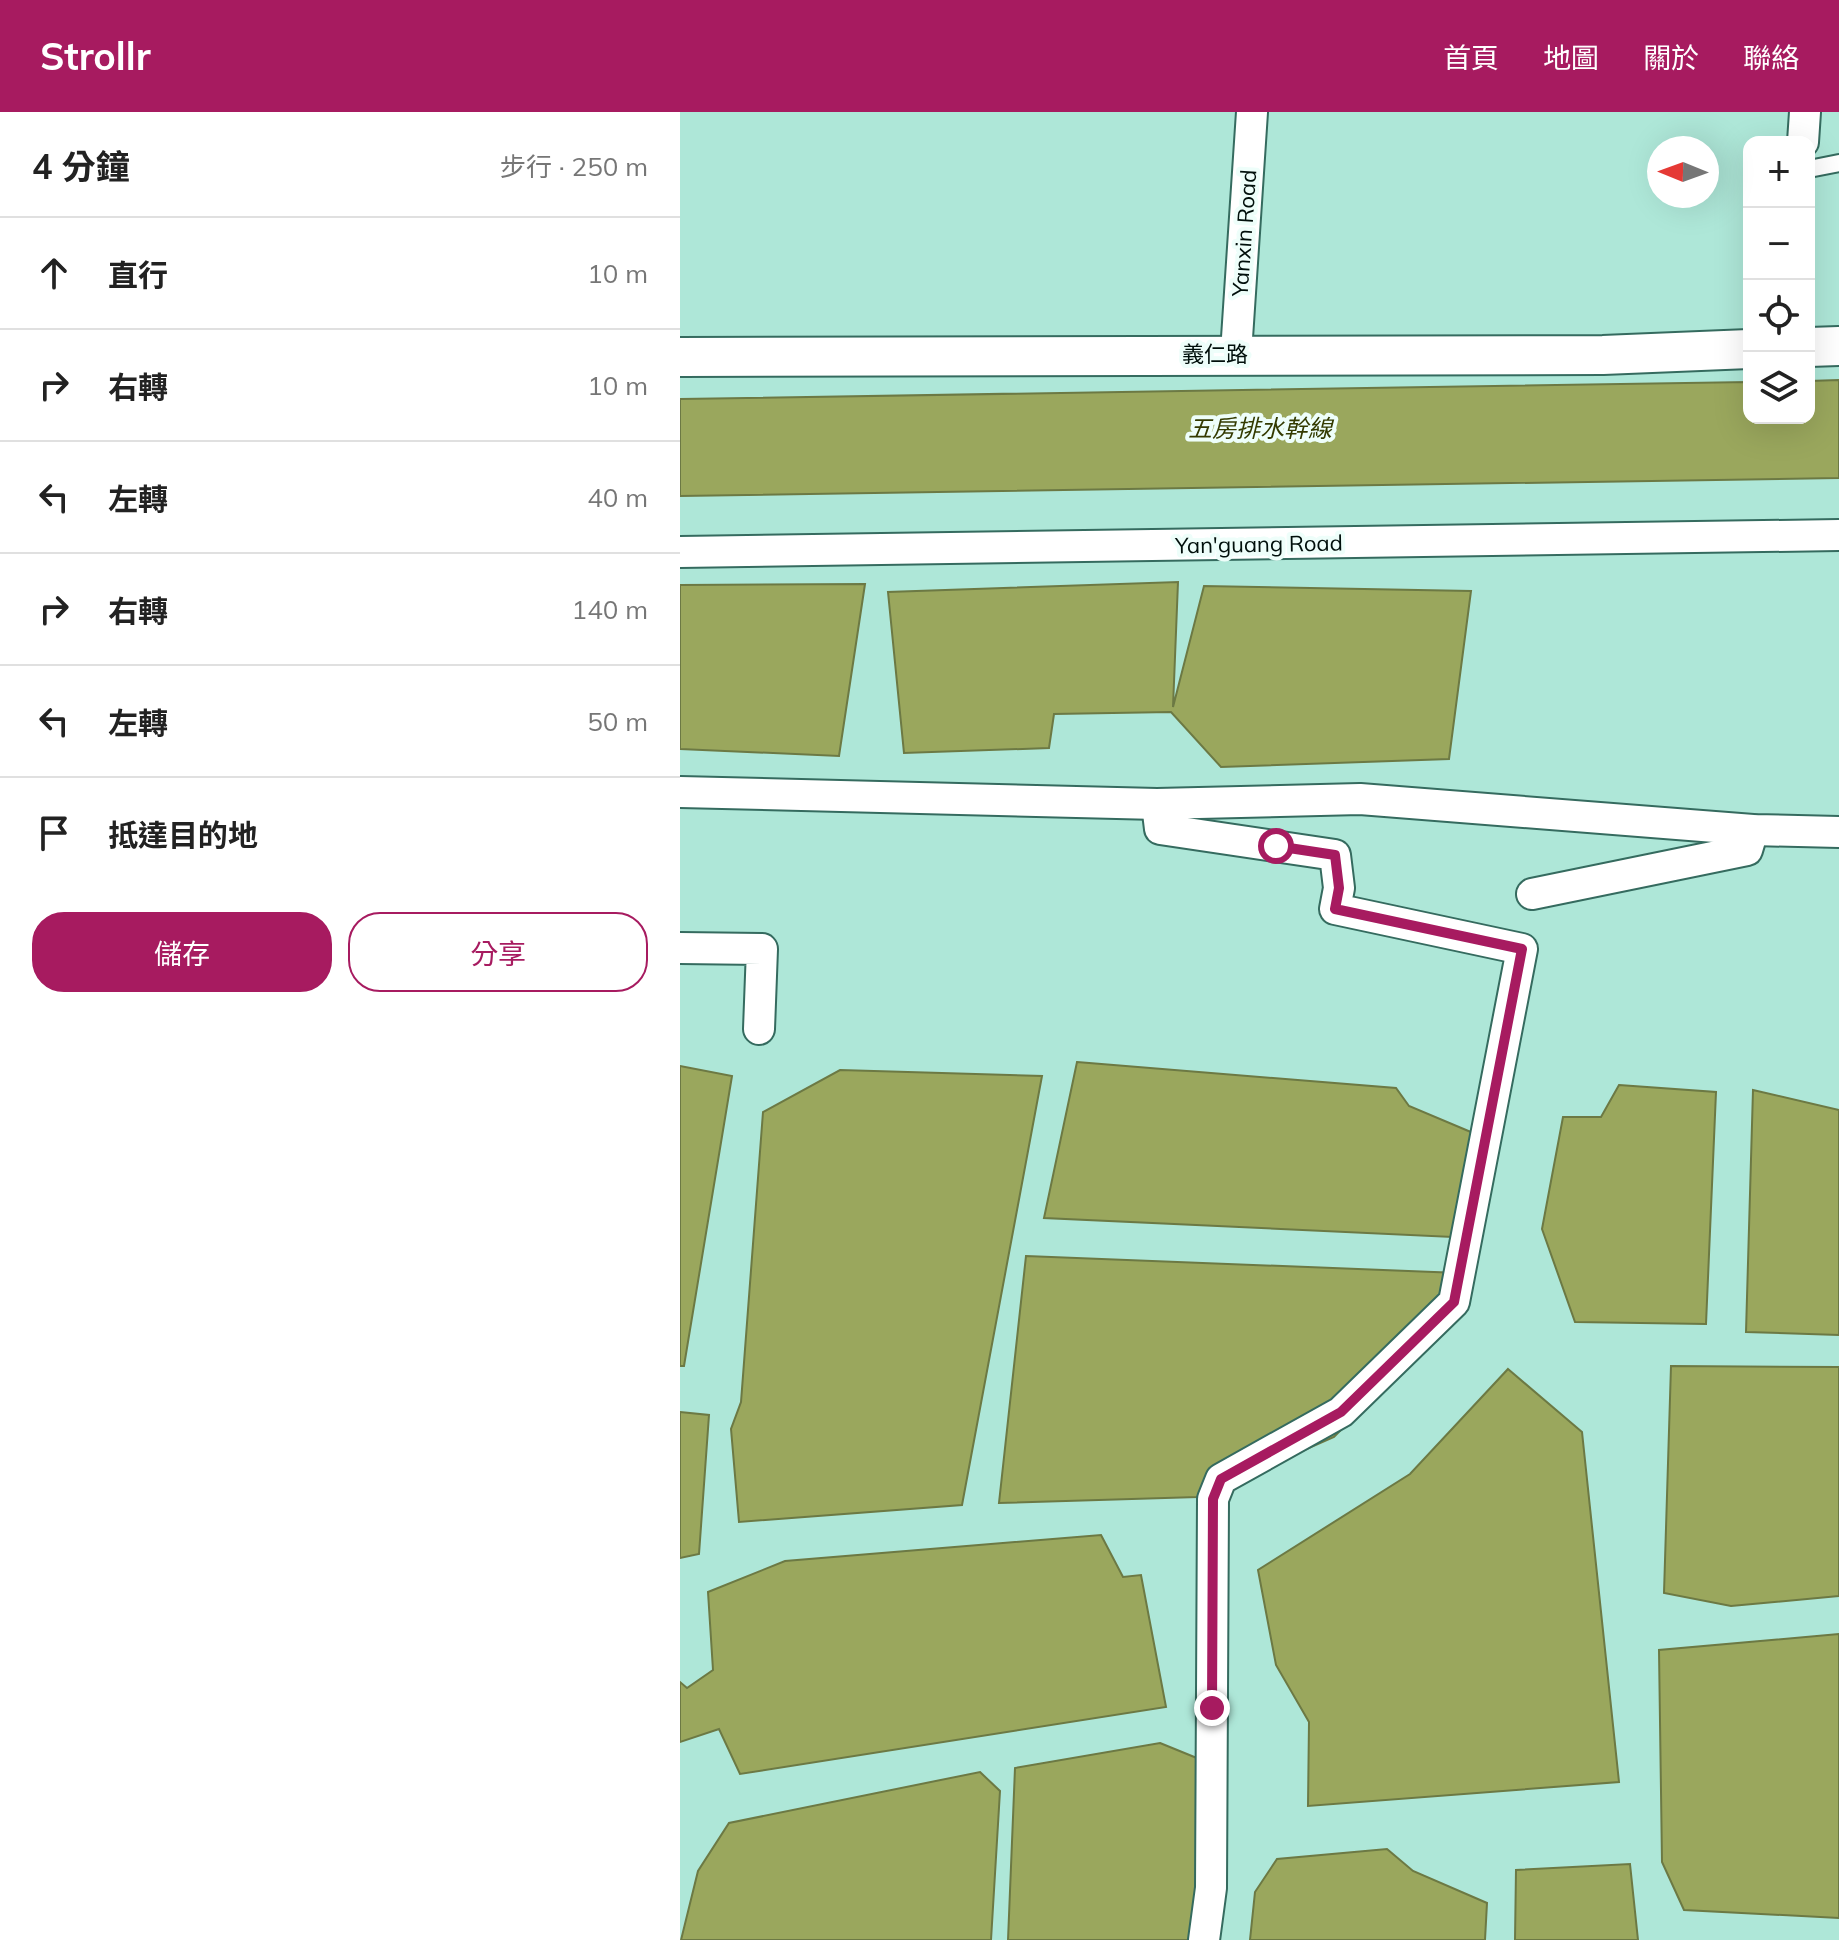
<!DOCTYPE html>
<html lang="zh-TW">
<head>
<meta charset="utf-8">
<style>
  :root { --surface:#fff; --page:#f2f2f2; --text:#222; --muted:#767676; --line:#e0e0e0; --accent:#a71b60 }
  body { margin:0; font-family:Mulish,"Noto Sans TC",sans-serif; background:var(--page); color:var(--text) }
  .controls { position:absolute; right:24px; top:24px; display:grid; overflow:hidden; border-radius:16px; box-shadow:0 8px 32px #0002 }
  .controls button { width:72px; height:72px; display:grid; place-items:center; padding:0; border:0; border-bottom:2px solid var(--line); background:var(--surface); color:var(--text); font:40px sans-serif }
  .compass { position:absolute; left:967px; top:24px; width:72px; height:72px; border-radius:50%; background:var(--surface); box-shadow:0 8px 32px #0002; rotate:271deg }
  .stop { position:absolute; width:24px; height:24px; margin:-18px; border:6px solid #a71b60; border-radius:50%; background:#fff }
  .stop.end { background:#a71b60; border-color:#fff; box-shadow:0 2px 8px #0008 }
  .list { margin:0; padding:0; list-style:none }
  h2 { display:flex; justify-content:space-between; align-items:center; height:104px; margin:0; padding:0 32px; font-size:34px }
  h2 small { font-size:26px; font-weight:400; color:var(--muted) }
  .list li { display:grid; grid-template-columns:52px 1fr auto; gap:24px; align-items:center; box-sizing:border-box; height:112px; padding:0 32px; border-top:2px solid var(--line) }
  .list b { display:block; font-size:30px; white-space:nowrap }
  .list em { font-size:26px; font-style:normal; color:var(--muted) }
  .actions { display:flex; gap:16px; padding:24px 32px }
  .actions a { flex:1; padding:18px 0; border:2px solid var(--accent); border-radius:32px; text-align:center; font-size:28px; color:var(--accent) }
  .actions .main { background:var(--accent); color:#fff }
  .icon { flex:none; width:44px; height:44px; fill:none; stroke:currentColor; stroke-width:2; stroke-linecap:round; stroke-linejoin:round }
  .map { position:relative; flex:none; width:1159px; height:1828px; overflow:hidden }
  header { display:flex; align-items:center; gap:48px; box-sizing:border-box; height:112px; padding:0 40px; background:var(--accent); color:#fff }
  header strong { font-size:38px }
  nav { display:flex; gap:44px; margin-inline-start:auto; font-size:28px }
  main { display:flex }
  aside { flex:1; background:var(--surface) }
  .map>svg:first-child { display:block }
  .water { fill:#9aa75d; stroke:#6c7944; stroke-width:2 }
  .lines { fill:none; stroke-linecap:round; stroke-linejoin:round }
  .service-casing { stroke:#356b5f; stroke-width:20 }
  .minor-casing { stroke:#356b5f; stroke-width:34 }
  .tertiary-casing { stroke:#356b5f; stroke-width:42 }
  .service { stroke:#fff; stroke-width:16 }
  .minor { stroke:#fff; stroke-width:30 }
  .tertiary { stroke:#fff; stroke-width:38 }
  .route { stroke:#a71b60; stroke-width:10 }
  .labels { text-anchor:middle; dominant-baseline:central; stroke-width:8; stroke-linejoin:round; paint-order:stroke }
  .street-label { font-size:22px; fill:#000f0b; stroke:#eefefa }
  .water-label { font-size:24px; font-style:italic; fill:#333a00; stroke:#eefefa }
</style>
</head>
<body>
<header>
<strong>Strollr</strong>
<nav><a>首頁</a><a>地圖</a><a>關於</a><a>聯絡</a></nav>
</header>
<main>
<aside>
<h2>4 分鐘<small>步行 · 250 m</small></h2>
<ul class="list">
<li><svg class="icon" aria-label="ahead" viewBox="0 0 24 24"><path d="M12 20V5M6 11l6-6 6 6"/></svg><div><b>直行</b></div><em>10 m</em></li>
<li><svg class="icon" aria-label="right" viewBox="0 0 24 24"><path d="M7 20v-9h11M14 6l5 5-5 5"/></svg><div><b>右轉</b></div><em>10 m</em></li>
<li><svg class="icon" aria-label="left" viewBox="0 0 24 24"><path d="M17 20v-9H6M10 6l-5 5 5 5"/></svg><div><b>左轉</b></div><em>40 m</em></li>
<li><svg class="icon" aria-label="right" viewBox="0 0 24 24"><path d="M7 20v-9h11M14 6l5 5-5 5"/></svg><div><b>右轉</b></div><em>140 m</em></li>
<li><svg class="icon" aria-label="left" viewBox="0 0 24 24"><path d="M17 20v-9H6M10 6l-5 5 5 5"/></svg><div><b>左轉</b></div><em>50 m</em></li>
<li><svg class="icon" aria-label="arrive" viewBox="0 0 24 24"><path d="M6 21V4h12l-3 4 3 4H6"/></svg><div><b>抵達目的地</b></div></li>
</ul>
<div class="actions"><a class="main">儲存</a><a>分享</a></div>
</aside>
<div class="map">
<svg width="1159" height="1828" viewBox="0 0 1159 1828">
  <rect width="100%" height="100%" fill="#aee7d8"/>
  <g class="water">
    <path d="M 1159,268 L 1159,366 L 0,384 L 0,287 L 1069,270 L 1069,306 L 1129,306 L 1129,269 Z"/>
    <path d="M 498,470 L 493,595 L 524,474 L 791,479 L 769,647 L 541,655 L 491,600 L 374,602 L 369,636 L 224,641 L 208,480 Z"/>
    <path d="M 185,472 L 159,644 L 0,637 L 0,473 Z"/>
    <path d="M 397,950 L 716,976 L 729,994 L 805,1026 L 794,1126 L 364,1106 Z"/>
    <path d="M 0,954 L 52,964 L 4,1254 L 0,1254 Z"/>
    <path d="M 160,958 L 362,964 L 282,1393 L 59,1410 L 51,1317 L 61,1290 L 83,1000 Z"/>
    <path d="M 939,973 L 1036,980 L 1026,1212 L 895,1210 L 862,1117 L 883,1005 L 921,1005 Z"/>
    <path d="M 1073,978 L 1159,998 L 1159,1223 L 1066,1220 Z"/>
    <path d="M 346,1144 L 779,1161 L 740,1239 L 654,1325 L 518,1385 L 319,1391 Z"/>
    <path d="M 991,1254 L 1159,1255 L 1159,1484 L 1051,1494 L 984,1481 Z"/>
    <path d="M 828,1257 L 902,1320 L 939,1670 L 628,1694 L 629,1610 L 596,1553 L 578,1458 L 730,1362 Z"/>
    <path d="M 0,1300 L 29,1303 L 19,1442 L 0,1446 Z"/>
    <path d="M 421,1423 L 443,1465 L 461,1463 L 486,1595 L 60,1662 L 39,1617 L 0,1630 L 0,1570 L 7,1576 L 33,1558 L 28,1480 L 105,1449 Z"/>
    <path d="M 1159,1522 L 1159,1806 L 1004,1798 L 982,1750 L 979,1538 Z"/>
    <path d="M 480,1631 L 529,1651 L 523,1828 L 328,1828 L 335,1656 Z"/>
    <path d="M 300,1660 L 320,1679 L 311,1828 L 1,1828 L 18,1759 L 49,1711 Z"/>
    <path d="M 707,1737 L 733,1759 L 807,1791 L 805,1828 L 570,1828 L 575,1780 L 597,1747 Z"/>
    <path d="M 950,1752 L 958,1828 L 835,1828 L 836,1758 Z"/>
  </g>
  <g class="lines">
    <defs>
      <path id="service" d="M 1129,57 L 1159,51"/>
      <g id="minor">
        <path d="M 1123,30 L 1125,0"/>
        <path d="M 556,241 L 572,0"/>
        <path d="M 0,440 L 1159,423"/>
        <path d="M 0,680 L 477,692 L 680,687 L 1073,718 L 1159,720"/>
        <path d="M 477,692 L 480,717 L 655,743 L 659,776 L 655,797 L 842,837 L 774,1190 L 661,1300 L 541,1367 L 533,1387 L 531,1776 L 524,1828"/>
        <path d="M 852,782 L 1067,738 L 1073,718"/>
        <path d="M 0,836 L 82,837 L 79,917"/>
      </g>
      <g id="tertiary">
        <path d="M 1129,235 L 1159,234"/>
        <path d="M 0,245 L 923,243 L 1069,237"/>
      </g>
    </defs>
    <use href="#service" class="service-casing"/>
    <use href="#minor" class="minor-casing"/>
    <use href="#tertiary" class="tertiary-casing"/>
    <use href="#service" class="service"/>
    <use href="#minor" class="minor"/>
    <use href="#tertiary" class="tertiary"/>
  </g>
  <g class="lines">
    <path class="route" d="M 532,1596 L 533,1387 L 541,1367 L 661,1300 L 774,1190 L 842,837 L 655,797 L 659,776 L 655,743 L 596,734"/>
  </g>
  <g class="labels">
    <g class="street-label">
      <text transform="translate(564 121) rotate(-86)">Yanxin Road</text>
      <text x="535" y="242">義仁路</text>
      <text transform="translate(579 432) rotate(-1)">Yan'guang Road</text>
    </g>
    <g class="water-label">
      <text x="580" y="316">五房排水幹線</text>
    </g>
  </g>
</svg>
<div class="controls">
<button>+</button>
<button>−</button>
<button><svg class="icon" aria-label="locate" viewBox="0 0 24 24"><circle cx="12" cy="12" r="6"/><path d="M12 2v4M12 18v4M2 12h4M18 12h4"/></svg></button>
<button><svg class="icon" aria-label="layers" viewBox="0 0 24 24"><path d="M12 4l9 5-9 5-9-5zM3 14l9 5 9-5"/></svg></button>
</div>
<svg class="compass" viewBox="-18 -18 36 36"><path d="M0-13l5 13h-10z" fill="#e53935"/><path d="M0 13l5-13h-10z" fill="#767676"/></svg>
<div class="stop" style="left:596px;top:734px"></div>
<div class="stop end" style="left:532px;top:1596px"></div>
</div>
</main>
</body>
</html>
